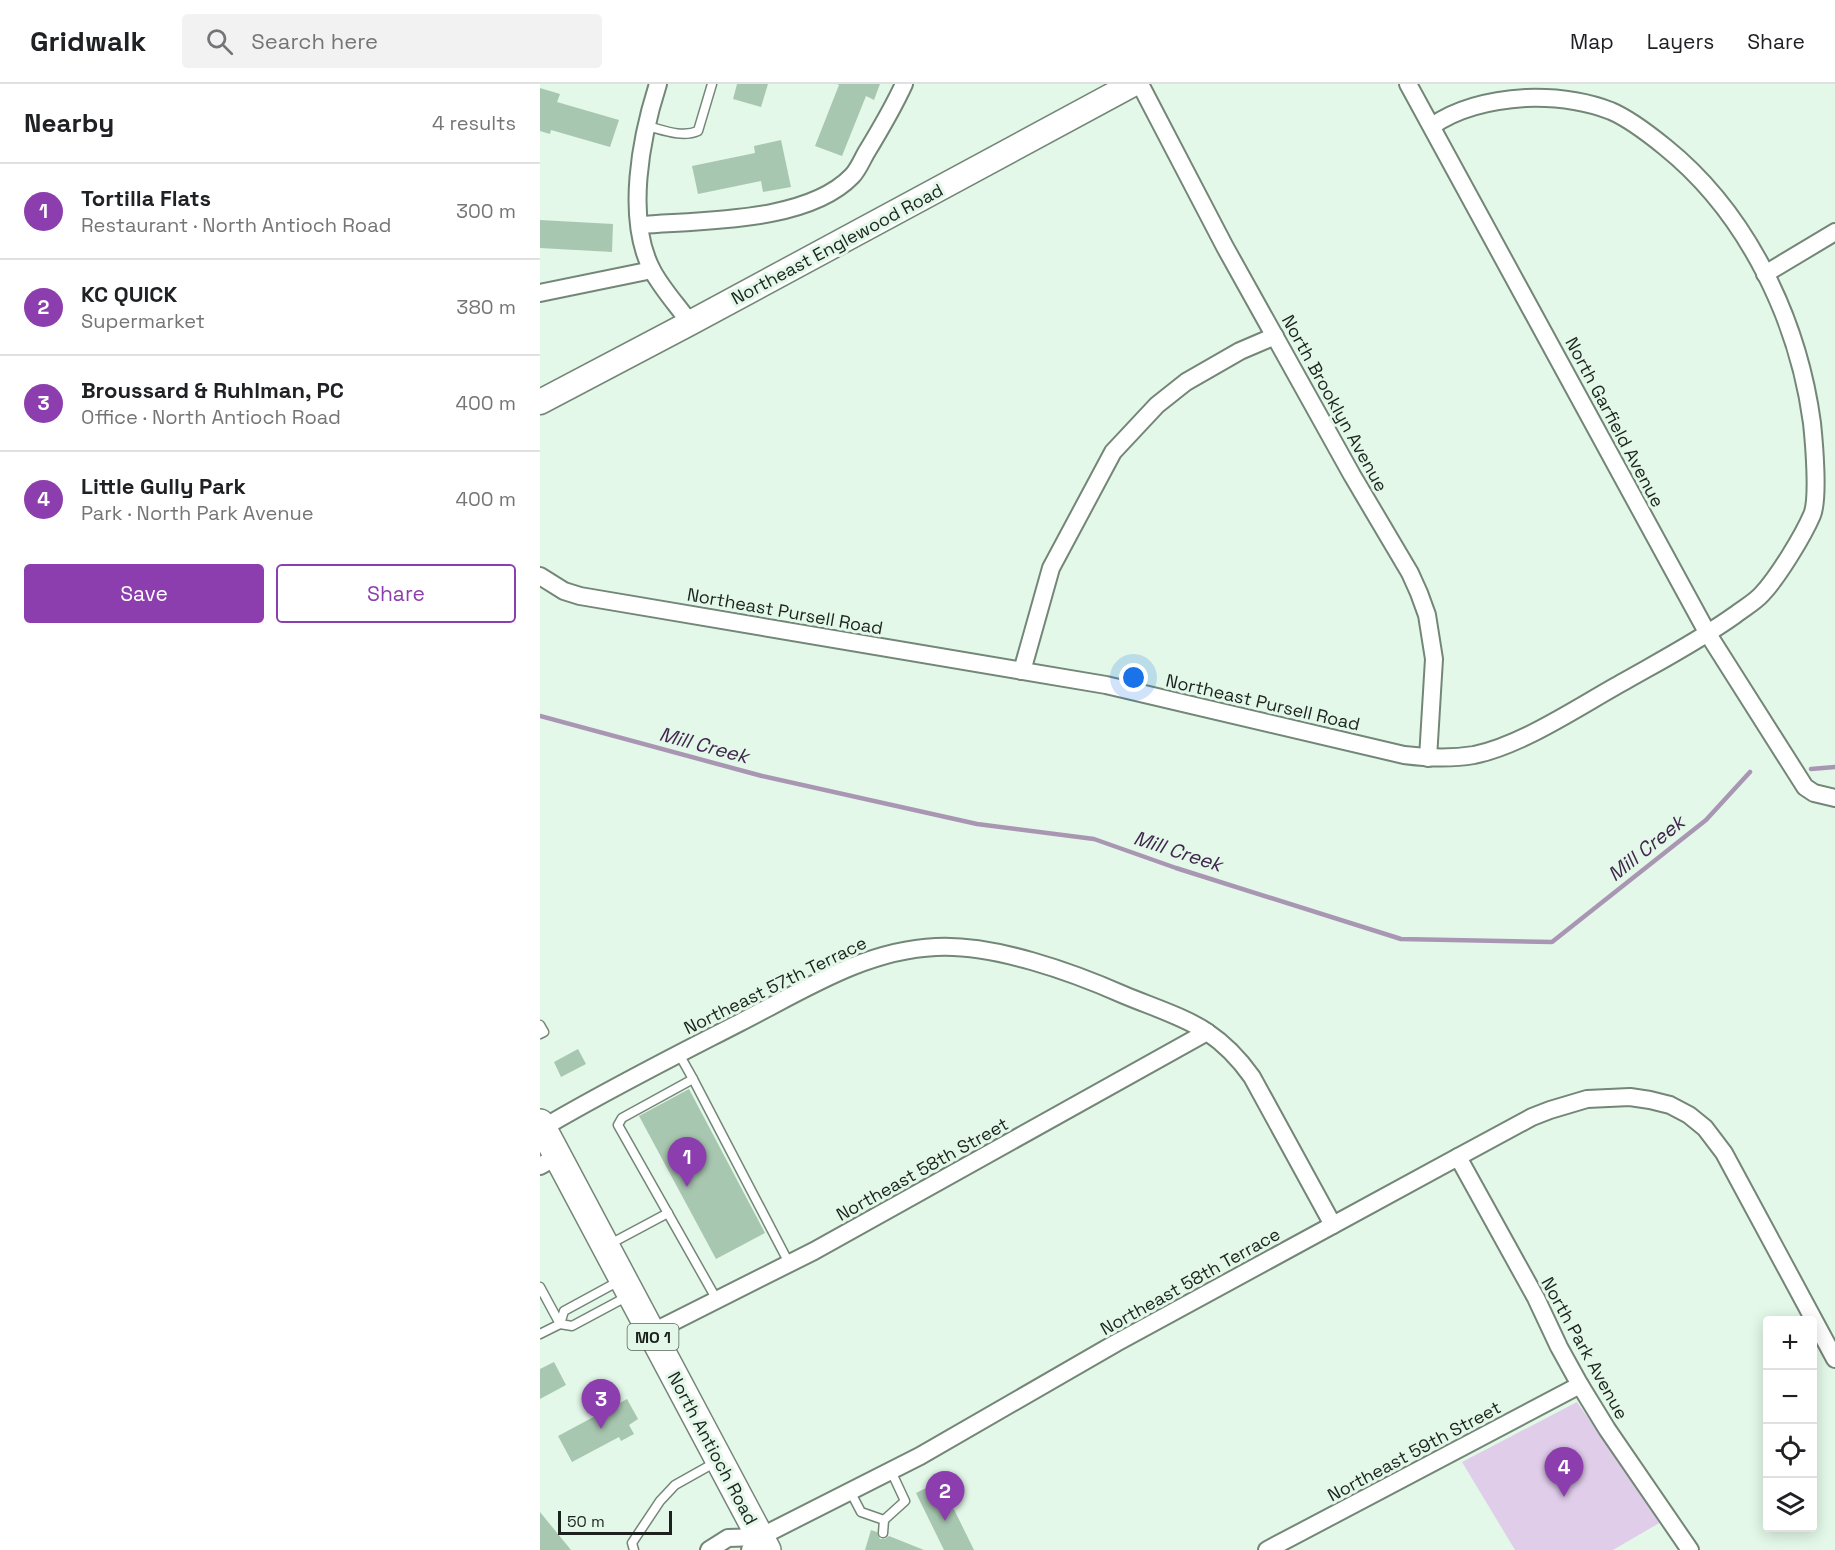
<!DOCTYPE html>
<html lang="en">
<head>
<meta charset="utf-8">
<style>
  :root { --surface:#fff; --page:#f2f2f2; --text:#202124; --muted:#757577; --line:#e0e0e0; --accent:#8d3eae }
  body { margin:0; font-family:"Space Grotesk",sans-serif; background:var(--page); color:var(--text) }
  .controls { position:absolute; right:18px; bottom:18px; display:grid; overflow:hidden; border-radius:6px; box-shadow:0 3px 15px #0003 }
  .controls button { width:54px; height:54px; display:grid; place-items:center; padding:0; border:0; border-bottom:2px solid var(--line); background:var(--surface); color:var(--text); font:30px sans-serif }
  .scale { position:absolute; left:18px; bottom:15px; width:114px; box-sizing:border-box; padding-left:6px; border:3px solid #1c231e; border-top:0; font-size:16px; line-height:21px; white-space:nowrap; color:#1c231e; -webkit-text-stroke:4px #e3f8e8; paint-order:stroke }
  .you { position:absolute; left:594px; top:594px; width:21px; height:21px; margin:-15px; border:4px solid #fff; border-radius:50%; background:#1a73e8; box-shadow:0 0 0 9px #1a73e833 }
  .badge { display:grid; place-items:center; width:39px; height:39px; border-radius:50%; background:var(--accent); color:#fff; font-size:20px; font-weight:700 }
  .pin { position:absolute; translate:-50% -50px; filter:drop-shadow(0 2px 3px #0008) }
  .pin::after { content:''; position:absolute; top:32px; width:21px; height:18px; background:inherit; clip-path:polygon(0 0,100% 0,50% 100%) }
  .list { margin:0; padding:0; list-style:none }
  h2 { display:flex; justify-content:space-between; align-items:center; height:78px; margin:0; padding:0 24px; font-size:26px }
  h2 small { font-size:20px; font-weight:400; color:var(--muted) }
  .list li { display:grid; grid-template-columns:39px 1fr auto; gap:18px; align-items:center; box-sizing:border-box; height:96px; padding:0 24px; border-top:2px solid var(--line) }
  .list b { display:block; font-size:22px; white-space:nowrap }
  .list p { margin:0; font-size:20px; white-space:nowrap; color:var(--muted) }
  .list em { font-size:20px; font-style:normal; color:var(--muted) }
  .actions { display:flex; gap:12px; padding:18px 24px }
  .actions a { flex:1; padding:14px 0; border:2px solid var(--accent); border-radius:6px; text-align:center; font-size:21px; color:var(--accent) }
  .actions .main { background:var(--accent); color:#fff }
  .icon { flex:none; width:33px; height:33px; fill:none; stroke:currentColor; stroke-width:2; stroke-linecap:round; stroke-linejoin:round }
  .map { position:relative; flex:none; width:1295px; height:1466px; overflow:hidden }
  header { display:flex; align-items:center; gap:36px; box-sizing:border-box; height:84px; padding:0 30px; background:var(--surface); border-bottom:2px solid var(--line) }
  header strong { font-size:28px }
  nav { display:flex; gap:33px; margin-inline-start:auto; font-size:21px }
  .search { width:420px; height:54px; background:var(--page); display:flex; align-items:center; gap:15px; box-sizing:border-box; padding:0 21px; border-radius:6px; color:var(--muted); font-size:22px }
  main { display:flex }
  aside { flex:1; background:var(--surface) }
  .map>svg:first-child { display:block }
  .green { fill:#e0cdea }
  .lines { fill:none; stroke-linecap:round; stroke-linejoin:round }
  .stream { stroke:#a996b3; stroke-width:4.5 }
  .building { fill:#a8c7b0 }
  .lane-casing { stroke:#738677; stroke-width:11 }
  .street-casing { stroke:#738677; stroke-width:20 }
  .secondary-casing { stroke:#738677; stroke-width:27 }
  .primary-casing { stroke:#738677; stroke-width:30 }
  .lane { stroke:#fff; stroke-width:8 }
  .street { stroke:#fff; stroke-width:16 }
  .secondary { stroke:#fff; stroke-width:24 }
  .primary { stroke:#fff; stroke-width:27 }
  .labels { text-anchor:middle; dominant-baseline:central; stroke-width:6; stroke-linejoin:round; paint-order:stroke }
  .shield { fill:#e3f8e8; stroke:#58635b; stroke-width:1.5 }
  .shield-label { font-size:16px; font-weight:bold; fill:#1c231e }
  .street-label { font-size:18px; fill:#1c231e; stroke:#e3f8e8 }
  .water-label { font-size:20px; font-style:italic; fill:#40254d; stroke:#e3f8e8 }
</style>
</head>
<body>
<header>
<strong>Gridwalk</strong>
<div class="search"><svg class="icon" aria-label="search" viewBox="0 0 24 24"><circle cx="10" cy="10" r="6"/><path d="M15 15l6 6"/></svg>Search here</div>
<nav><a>Map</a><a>Layers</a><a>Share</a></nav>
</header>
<main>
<aside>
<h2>Nearby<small>4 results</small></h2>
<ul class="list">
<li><span class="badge">1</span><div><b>Tortilla Flats</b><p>Restaurant · North Antioch Road</p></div><em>300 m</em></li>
<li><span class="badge">2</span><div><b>KC QUICK</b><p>Supermarket</p></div><em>380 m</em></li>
<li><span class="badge">3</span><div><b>Broussard &amp; Ruhlman, PC</b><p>Office · North Antioch Road</p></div><em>400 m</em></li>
<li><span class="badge">4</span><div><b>Little Gully Park</b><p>Park · North Park Avenue</p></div><em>400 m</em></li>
</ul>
<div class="actions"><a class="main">Save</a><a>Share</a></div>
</aside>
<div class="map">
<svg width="1295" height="1466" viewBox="0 0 1295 1466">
  <rect width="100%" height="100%" fill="#e3f8e8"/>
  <path class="green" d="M 1037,1318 L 1121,1438 L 1073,1466 L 975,1466 L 922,1378 Z"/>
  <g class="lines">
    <g class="stream">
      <path d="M 0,632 L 222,692 L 437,740 L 554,755 L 636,784 L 861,855 L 1012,858 L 1166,736 L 1210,688"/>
      <path d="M 1271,685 L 1295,683"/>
    </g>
  </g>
  <g class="building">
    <path d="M 197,0 L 228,0 L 221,23 L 193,15 Z"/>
    <path d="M 297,0 L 340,0 L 334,16 L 326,12 L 302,72 L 275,62 L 299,1 Z"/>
    <path d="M 0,4 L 20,10 L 17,18 L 79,36 L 70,63 L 11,46 L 10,50 L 0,47 Z"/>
    <path d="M 241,56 L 251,103 L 223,108 L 221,97 L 158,110 L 152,82 L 215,69 L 214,62 Z"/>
    <path d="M 0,136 L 73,140 L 72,168 L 0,164 Z"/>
    <path d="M 38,965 L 46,980 L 21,993 L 14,978 Z"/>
    <path d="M 149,1005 L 225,1149 L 176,1175 L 99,1032 Z"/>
    <path d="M 14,1278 L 26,1301 L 0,1315 L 0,1285 Z"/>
    <path d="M 87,1315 L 98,1335 L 89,1341 L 94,1350 L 81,1357 L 79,1353 L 32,1378 L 18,1352 Z"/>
    <path d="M 400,1397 L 434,1466 L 404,1466 L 376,1409 Z"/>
    <path d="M 0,1428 L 31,1466 L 0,1466 Z"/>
    <path d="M 331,1446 L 337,1448 L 340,1455 L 345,1455 L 349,1452 L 384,1466 L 325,1466 Z"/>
  </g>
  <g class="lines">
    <defs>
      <g id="lane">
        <path d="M 107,42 C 123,46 142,54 158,47 L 172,0"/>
        <path d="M 0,941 L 4,948 L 0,950"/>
        <path d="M 139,970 L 153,995"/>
        <path d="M 70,1160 L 128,1129"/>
        <path d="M 0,1203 L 20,1240"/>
        <path d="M 177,1216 L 78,1041 L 82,1034 L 153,995 L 249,1179"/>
        <path d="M 20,1240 L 24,1227 L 81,1196"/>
        <path d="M 0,1250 L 20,1240 L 32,1242 L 88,1212"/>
        <path d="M 310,1407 L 321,1428 L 344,1436 L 343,1449"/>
        <path d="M 344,1436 L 365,1417 L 351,1387"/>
        <path d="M 94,1466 L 92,1459 L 120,1417 L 135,1401 L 176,1378"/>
      </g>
      <g id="street">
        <path d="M 118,0 C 101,53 85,134 112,186 C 122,205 138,222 150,239"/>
        <path d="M 600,0 L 685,163 L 812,391 L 870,489 L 879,509 L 887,531 L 894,575 L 888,674"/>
        <path d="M 868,0 L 1168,550 L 1265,703 L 1274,709 L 1295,714"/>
        <path d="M 100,141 C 161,136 267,139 312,92 C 318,86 322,76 326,69 C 340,46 353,24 364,0"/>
        <path d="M 1225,190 L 1295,148"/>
        <path d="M 0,209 L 112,186"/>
        <path d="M 0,492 L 24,507 L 40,512 L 566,601 L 864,671 C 888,674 910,675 934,671 C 983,661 1041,621 1085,597 C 1122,576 1160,556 1195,531 C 1204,524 1215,518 1222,510 C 1238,493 1263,452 1272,431 C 1279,415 1274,358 1272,339 C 1258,235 1207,129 1125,63 C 1109,50 1090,35 1071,27 C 1045,17 1014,13 986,14 C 953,16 919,23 892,42"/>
        <path d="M 482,587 L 511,484 L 573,368 L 617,321 L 646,298 L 700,267 L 735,252"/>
        <path d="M 3,1044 C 67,1006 133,973 199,939 C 262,907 324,866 396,863 C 454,860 532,888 584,911 C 610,922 645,933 667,948 C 685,960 700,976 712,993 L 793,1141"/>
        <path d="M 918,1073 L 996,1214 L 1019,1263 L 1040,1301 L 1067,1345 L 1150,1466"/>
        <path d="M 0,1082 L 18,1072"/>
        <path d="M 111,1249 L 274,1167 L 667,948"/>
        <path d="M 169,1466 L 188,1454 L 220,1453"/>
        <path d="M 210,1466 L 220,1453 L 380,1372 L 576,1259 L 918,1073 L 992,1033 L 1010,1026 L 1047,1015 L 1090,1013 L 1110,1016 L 1130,1021 L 1149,1031 L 1165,1044 L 1184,1069 L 1295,1275"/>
        <path d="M 727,1466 L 1040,1301"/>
      </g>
      <path id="secondary" d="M 0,318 L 150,239 L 593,0"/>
      <path id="primary" d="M 0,1039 L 227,1466"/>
    </defs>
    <use href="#lane" class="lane-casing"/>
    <use href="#street" class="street-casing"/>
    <use href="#secondary" class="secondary-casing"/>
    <use href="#primary" class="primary-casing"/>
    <use href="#lane" class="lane"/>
    <use href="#street" class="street"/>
    <use href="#secondary" class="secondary"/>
    <use href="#primary" class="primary"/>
  </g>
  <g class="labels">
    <rect class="shield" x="87.5" y="1240" width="51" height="26" rx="4.5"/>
    <g class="shield-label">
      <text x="113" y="1253">MO 1</text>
    </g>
    <g class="street-label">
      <text transform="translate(297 160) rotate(-28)">Northeast Englewood Road</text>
      <text transform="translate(795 319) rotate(61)">North Brooklyn Avenue</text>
      <text transform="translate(1075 338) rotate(62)">North Garfield Avenue</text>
      <text transform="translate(245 527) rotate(10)">Northeast Pursell Road</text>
      <text transform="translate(723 618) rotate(13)">Northeast Pursell Road</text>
      <text transform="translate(235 901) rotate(-26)">Northeast 57th Terrace</text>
      <text transform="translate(382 1085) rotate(-29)">Northeast 58th Street</text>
      <text transform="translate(650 1197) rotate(-29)">Northeast 58th Terrace</text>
      <text transform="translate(1045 1264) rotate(61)">North Park Avenue</text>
      <text transform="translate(173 1364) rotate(62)">North Antioch Road</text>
      <text transform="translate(874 1367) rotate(-28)">Northeast 59th Street</text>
    </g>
    <g class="water-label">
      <text transform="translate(164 661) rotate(15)">Mill Creek</text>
      <text transform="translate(1106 764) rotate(-39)">Mill Creek</text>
      <text transform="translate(638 767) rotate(18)">Mill Creek</text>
    </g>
  </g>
</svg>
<div class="controls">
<button>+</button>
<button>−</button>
<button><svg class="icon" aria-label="locate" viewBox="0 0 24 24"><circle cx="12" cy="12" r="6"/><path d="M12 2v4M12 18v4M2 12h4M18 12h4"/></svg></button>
<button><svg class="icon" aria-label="layers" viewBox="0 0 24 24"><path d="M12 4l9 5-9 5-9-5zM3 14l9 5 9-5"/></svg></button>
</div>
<div class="scale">50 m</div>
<div class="you"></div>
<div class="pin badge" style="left:147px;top:1103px">1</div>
<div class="pin badge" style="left:405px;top:1437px">2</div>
<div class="pin badge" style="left:61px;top:1345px">3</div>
<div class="pin badge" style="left:1024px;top:1413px">4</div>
</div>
</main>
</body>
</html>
